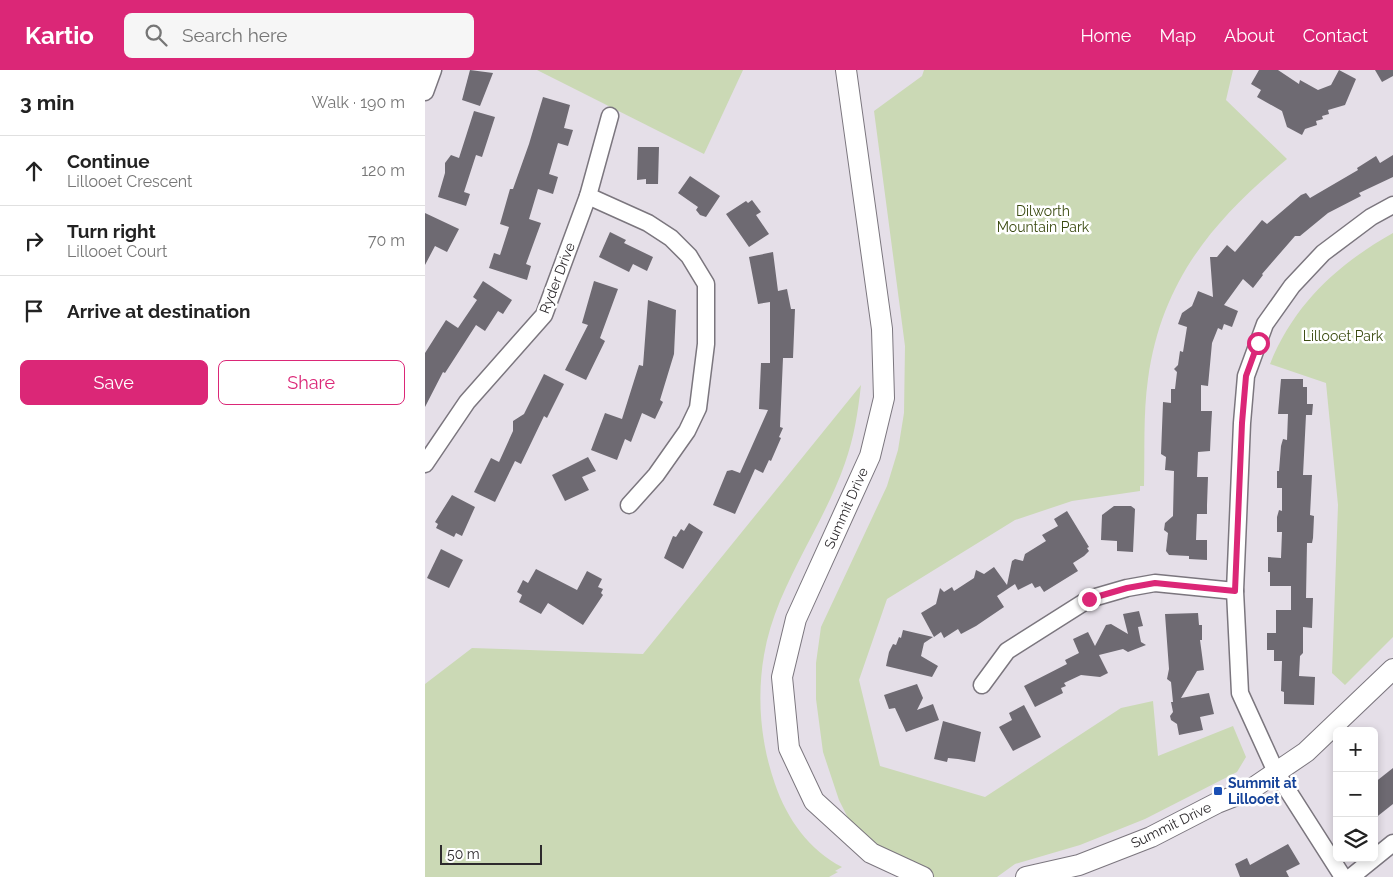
<!DOCTYPE html>
<html lang="en">
<head>
<meta charset="utf-8">
<style>
  :root { --surface:#fff; --page:#f6f6f6; --text:#222; --muted:#767676; --line:#e0e0e0; --accent:#db2777 }
  body { margin:0; font-family:Raleway,sans-serif; background:var(--page); color:var(--text) }
  .controls { position:absolute; right:15px; bottom:15px; display:grid; overflow:hidden; border-radius:8px; box-shadow:0 2px 8px #0003 }
  .controls button { width:45px; height:45px; display:grid; place-items:center; padding:0; border:0; border-bottom:1px solid var(--line); background:var(--surface); color:var(--text); font:25px sans-serif }
  .scale { position:absolute; left:15px; bottom:12px; width:102px; box-sizing:border-box; padding-left:5px; border:2px solid #2d2a2d; border-top:0; font-size:14px; line-height:18px; white-space:nowrap; color:#2d2a2d; -webkit-text-stroke:4px #fff; paint-order:stroke }
  .stop { position:absolute; width:15px; height:15px; margin:-11px; border:4px solid #db2777; border-radius:50%; background:#fff }
  .stop.end { background:#db2777; border-color:#fff; box-shadow:0 1px 5px #0008 }
  .list { margin:0; padding:0; list-style:none }
  h2 { display:flex; justify-content:space-between; align-items:center; height:65px; margin:0; padding:0 20px; font-size:21px }
  h2 small { font-size:16px; font-weight:400; color:var(--muted) }
  .list li { display:grid; grid-template-columns:32px 1fr auto; gap:15px; align-items:center; box-sizing:border-box; height:70px; padding:0 20px; border-top:1px solid var(--line) }
  .list b { display:block; font-size:19px; white-space:nowrap }
  .list p { margin:0; font-size:16px; white-space:nowrap; color:var(--muted) }
  .list em { font-size:16px; font-style:normal; color:var(--muted) }
  .actions { display:flex; gap:10px; padding:15px 20px }
  .actions a { flex:1; padding:11px 0; border:1px solid var(--accent); border-radius:8px; text-align:center; font-size:18px; color:var(--accent) }
  .actions .main { background:var(--accent); color:#fff }
  .icon { flex:none; width:28px; height:28px; fill:none; stroke:currentColor; stroke-width:2; stroke-linecap:round; stroke-linejoin:round }
  .map { position:relative; flex:none; width:968px; height:807px; overflow:hidden }
  header { display:flex; align-items:center; gap:30px; box-sizing:border-box; height:70px; padding:0 25px; background:var(--accent); color:#fff }
  header strong { font-size:24px }
  nav { display:flex; gap:28px; margin-inline-start:auto; font-size:18px }
  .search { width:350px; height:45px; background:var(--page); display:flex; align-items:center; gap:12px; box-sizing:border-box; padding:0 18px; border-radius:8px; color:var(--muted); font-size:19px }
  main { display:flex }
  aside { flex:1; background:var(--surface) }
  .map>svg:first-child { display:block }
  .green { fill:#cbd9b5 }
  .building { fill:#6e6a72 }
  .lines { fill:none; stroke-linecap:round; stroke-linejoin:round }
  .minor-casing { stroke:#7b767e; stroke-width:19 }
  .tertiary-casing { stroke:#7b767e; stroke-width:22 }
  .minor { stroke:#fff; stroke-width:16 }
  .tertiary { stroke:#fff; stroke-width:20 }
  .route { stroke:#db2777; stroke-width:6 }
  .transit-dot { fill:#1a4fb4; stroke:#fff; stroke-width:2 }
  .labels { text-anchor:middle; dominant-baseline:central; stroke-width:5; stroke-linejoin:round; paint-order:stroke }
  .park-label { font-size:14px; fill:#3b4b11; stroke:#fff }
  .street-label { font-size:14px; fill:#2d2a2d; stroke:#fff }
  .transit-label { font-size:14px; font-weight:bold; fill:#164399; stroke:#fff; text-anchor:start }
</style>
</head>
<body>
<header>
<strong>Kartio</strong>
<div class="search"><svg class="icon" aria-label="search" viewBox="0 0 24 24"><circle cx="10" cy="10" r="6"/><path d="M15 15l6 6"/></svg>Search here</div>
<nav><a>Home</a><a>Map</a><a>About</a><a>Contact</a></nav>
</header>
<main>
<aside>
<h2>3 min<small>Walk · 190 m</small></h2>
<ul class="list">
<li><svg class="icon" aria-label="ahead" viewBox="0 0 24 24"><path d="M12 20V5M6 11l6-6 6 6"/></svg><div><b>Continue</b><p>Lillooet Crescent</p></div><em>120 m</em></li>
<li><svg class="icon" aria-label="right" viewBox="0 0 24 24"><path d="M7 20v-9h11M14 6l5 5-5 5"/></svg><div><b>Turn right</b><p>Lillooet Court</p></div><em>70 m</em></li>
<li><svg class="icon" aria-label="arrive" viewBox="0 0 24 24"><path d="M6 21V4h12l-3 4 3 4H6"/></svg><div><b>Arrive at destination</b></div></li>
</ul>
<div class="actions"><a class="main">Save</a><a>Share</a></div>
</aside>
<div class="map">
<svg width="968" height="807" viewBox="0 0 968 807">
  <rect width="100%" height="100%" fill="#e5dfe8"/>
  <g class="green">
    <path d="M 112,0 L 318,0 L 279,84 Z"/>
    <path d="M 499,0 L 808,0 L 801,30 L 862,89 C 789,150 737,209 723,309 C 718,344 720,381 719,416 L 715,416 L 715,421 L 647,431 L 590,450 L 462,529 L 434,610 L 455,696 L 560,727 L 696,638 L 728,631 L 733,686 L 808,656 L 821,687 L 812,702 L 720,749 L 655,775 L 590,794 L 572,807 L 476,807 L 428,758 L 414,730 L 398,682 L 391,629 L 391,593 L 396,557 L 462,416 L 473,380 L 479,343 L 480,276 L 449,41 L 497,6 Z"/>
    <path d="M 968,163 L 968,567 L 920,615 L 907,603 L 913,435 L 901,313 L 845,294 C 869,234 913,194 968,163 Z"/>
    <path d="M 436,315 C 433,342 429,368 420,393 C 402,445 369,492 350,544 C 330,598 331,660 350,714 C 362,749 384,780 417,797 L 410,801 L 413,802 L 404,807 L 0,807 L 0,614 L 47,578 L 218,584 Z"/>
  </g>
  <g class="building">
    <path d="M 45,0 L 68,3 L 55,36 L 37,30 Z"/>
    <path d="M 834,0 L 853,0 L 874,14 L 875,10 L 893,20 L 906,15 L 914,0 L 931,9 L 920,35 L 903,40 L 904,44 L 897,46 L 898,49 L 891,51 L 892,55 L 880,59 L 877,65 L 862,57 L 857,41 L 832,27 L 836,20 L 826,14 Z"/>
    <path d="M 950,0 L 968,0 L 968,6 L 957,12 Z"/>
    <path d="M 118,27 L 145,35 L 139,58 L 148,60 L 143,76 L 133,73 L 124,104 L 133,107 L 128,124 L 113,119 L 104,149 L 116,153 L 101,194 L 106,196 L 102,210 L 64,198 L 69,183 L 75,185 L 84,157 L 75,154 L 85,119 L 88,119 L 104,74 Z"/>
    <path d="M 49,41 L 70,47 L 57,87 L 51,85 L 39,122 L 45,124 L 41,136 L 13,127 L 20,103 L 20,93 L 26,85 L 34,88 Z"/>
    <path d="M 213,77 L 234,77 L 233,114 L 221,114 L 221,109 L 212,110 Z"/>
    <path d="M 968,85 L 968,107 L 934,123 L 936,126 L 903,143 L 875,166 L 870,166 L 837,204 L 838,205 L 828,218 L 818,209 L 799,235 L 813,241 L 807,257 L 799,254 L 797,260 L 793,258 L 787,273 L 783,316 L 776,315 L 776,341 L 787,341 L 786,359 L 785,381 L 773,382 L 772,407 L 783,407 L 782,435 L 782,444 L 772,444 L 771,470 L 782,470 L 782,490 L 764,489 L 764,486 L 744,485 L 741,481 L 743,463 L 739,460 L 740,453 L 748,446 L 749,401 L 740,400 L 741,387 L 736,384 L 738,332 L 746,333 L 746,319 L 750,319 L 752,302 L 749,299 L 753,295 L 755,281 L 758,282 L 762,257 L 753,254 L 757,243 L 767,236 L 773,221 L 788,227 L 785,187 L 792,187 L 802,175 L 810,182 L 837,150 L 842,154 L 876,125 L 881,123 L 885,128 L 933,100 L 932,98 L 951,86 L 955,93 Z"/>
    <path d="M 265,106 L 295,126 L 281,147 L 275,145 L 271,140 L 273,137 L 253,123 Z"/>
    <path d="M 327,130 L 336,142 L 331,145 L 344,164 L 324,177 L 301,144 L 321,131 L 323,133 Z"/>
    <path d="M 0,143 L 34,159 L 22,182 L 10,176 L 0,195 Z"/>
    <path d="M 185,162 L 201,170 L 199,173 L 228,187 L 222,201 L 208,194 L 204,202 L 174,187 Z"/>
    <path d="M 348,182 L 353,221 L 362,219 L 366,239 L 370,239 L 368,288 L 358,288 L 355,357 L 358,358 L 354,367 L 356,368 L 346,391 L 344,390 L 338,403 L 330,399 L 310,444 L 288,435 L 302,401 L 307,400 L 315,403 L 343,340 L 334,339 L 336,293 L 345,293 L 345,232 L 333,234 L 324,187 Z"/>
    <path d="M 58,211 L 87,230 L 78,244 L 73,241 L 60,261 L 51,255 L 20,303 L 18,302 L 0,337 L 0,283 L 21,250 L 33,258 L 52,230 L 48,227 Z"/>
    <path d="M 169,211 L 193,219 L 175,268 L 180,271 L 161,310 L 140,300 L 163,255 L 157,253 Z"/>
    <path d="M 223,230 L 251,240 L 249,284 L 235,330 L 238,332 L 230,349 L 217,343 L 206,372 L 200,369 L 192,390 L 166,380 L 180,343 L 197,349 L 214,295 L 218,296 Z"/>
    <path d="M 119,304 L 139,314 L 122,348 L 119,346 L 96,394 L 90,391 L 70,432 L 49,422 L 66,388 L 74,392 L 88,361 L 88,351 L 99,344 Z"/>
    <path d="M 856,309 L 878,309 L 878,317 L 882,317 L 882,334 L 888,334 L 887,345 L 881,345 L 878,405 L 887,405 L 885,445 L 889,446 L 888,468 L 887,473 L 882,473 L 881,528 L 888,528 L 887,558 L 878,557 L 878,583 L 875,586 L 874,606 L 890,607 L 889,635 L 859,634 L 859,622 L 856,621 L 857,591 L 849,591 L 849,580 L 842,580 L 842,563 L 851,563 L 851,540 L 866,540 L 866,516 L 845,516 L 845,502 L 843,502 L 843,487 L 856,488 L 857,462 L 852,462 L 852,447 L 854,440 L 857,441 L 857,418 L 852,418 L 852,401 L 854,401 L 856,376 L 858,369 L 862,370 L 863,344 L 853,344 Z"/>
    <path d="M 163,387 L 171,401 L 157,407 L 164,420 L 140,431 L 127,405 Z"/>
    <path d="M 27,425 L 50,437 L 37,466 L 31,463 L 29,467 L 11,458 L 13,454 L 10,452 Z"/>
    <path d="M 689,436 L 706,436 L 710,439 L 708,482 L 692,481 L 692,471 L 676,470 L 677,445 Z"/>
    <path d="M 642,441 L 664,477 L 662,478 L 664,481 L 659,486 L 648,493 L 653,501 L 619,522 L 615,516 L 610,518 L 607,513 L 593,520 L 590,514 L 572,526 L 579,537 L 551,556 L 536,564 L 533,559 L 519,568 L 516,562 L 509,567 L 496,543 L 511,534 L 515,518 L 519,522 L 527,517 L 529,521 L 549,508 L 551,500 L 559,504 L 569,497 L 582,515 L 587,491 L 590,489 L 598,491 L 600,484 L 621,471 L 617,465 L 633,456 L 629,449 Z"/>
    <path d="M 264,453 L 278,462 L 258,499 L 239,488 L 248,466 L 251,467 L 256,459 L 259,461 Z"/>
    <path d="M 16,479 L 38,490 L 24,518 L 2,508 Z"/>
    <path d="M 111,499 L 152,520 L 162,501 L 177,509 L 173,517 L 178,519 L 176,523 L 178,525 L 158,555 L 123,533 L 116,544 L 94,532 L 97,525 L 92,522 L 98,510 L 103,513 Z"/>
    <path d="M 714,541 L 718,556 L 713,557 L 716,572 L 721,575 L 703,582 L 698,579 L 674,585 L 683,603 L 675,607 L 656,605 L 639,613 L 641,616 L 636,618 L 638,623 L 610,637 L 599,616 L 642,594 L 640,590 L 654,583 L 648,569 L 663,562 L 670,576 L 681,555 L 686,554 L 703,564 L 698,544 Z"/>
    <path d="M 773,543 L 774,555 L 777,555 L 777,570 L 775,570 L 779,600 L 772,601 L 756,628 L 784,623 L 789,644 L 775,647 L 778,660 L 754,665 L 752,654 L 746,650 L 745,646 L 748,642 L 746,632 L 748,632 L 746,612 L 742,609 L 744,599 L 740,544 Z"/>
    <path d="M 478,560 L 508,567 L 499,573 L 496,586 L 513,596 L 507,607 L 461,596 L 464,582 L 468,574 L 471,575 L 474,567 L 476,568 Z"/>
    <path d="M 492,614 L 498,628 L 492,640 L 508,634 L 514,650 L 481,662 L 470,638 L 464,639 L 459,625 Z"/>
    <path d="M 599,635 L 616,667 L 588,681 L 574,657 L 587,650 L 584,643 Z"/>
    <path d="M 518,651 L 556,662 L 550,692 L 533,689 L 523,688 L 522,692 L 509,689 Z"/>
    <path d="M 968,698 L 968,734 L 949,749 L 949,713 Z"/>
    <path d="M 863,774 L 875,794 L 861,801 L 864,807 L 815,807 L 810,794 L 822,788 L 825,795 Z"/>
  </g>
  <g class="lines">
    <defs>
      <g id="minor">
        <path d="M 0,22 L 8,0"/>
        <path d="M 163,126 L 223,153 L 246,168 L 264,186 L 281,214 L 281,274 L 273,338 L 262,361 L 231,405 L 204,435"/>
        <path d="M 0,394 L 42,332 L 119,245 L 163,126 L 185,46"/>
        <path d="M 557,615 L 582,581 L 664,529 L 702,518 L 730,513 L 810,521"/>
        <path d="M 918,807 L 851,702 L 815,623 L 810,521 L 817,353 L 821,306 L 840,254 L 867,216 L 898,183 L 946,147 L 968,135"/>
        <path d="M 926,807 L 968,773"/>
      </g>
      <g id="tertiary">
        <path d="M 421,0 L 457,259 L 459,328 L 445,386 L 371,549 L 357,607 L 364,678 L 389,731 L 446,783 L 498,807"/>
        <path d="M 601,807 L 654,795 L 726,767 L 792,733 L 825,720 L 881,682 L 968,599"/>
      </g>
    </defs>
    <use href="#minor" class="minor-casing"/>
    <use href="#tertiary" class="tertiary-casing"/>
    <use href="#minor" class="minor"/>
    <use href="#tertiary" class="tertiary"/>
  </g>
  <g class="lines">
    <path class="route" d="M 664,529 L 702,518 L 730,513 L 810,521 L 817,353 L 821,306 L 833,273"/>
  </g>
  <rect class="transit-dot" x="788" y="716" width="10" height="10" rx="2.5"/>
  <g class="labels">
    <g class="park-label">
      <text x="618" y="141">Dilworth<tspan x="618" dy="16">Mountain Park</tspan></text>
      <text x="918" y="266">Lillooet Park</text>
    </g>
    <g class="street-label">
      <text transform="translate(132 208) rotate(-69)">Ryder Drive</text>
      <text transform="translate(421 438) rotate(-66)">Summit Drive</text>
      <text transform="translate(746 755) rotate(-26)">Summit Drive</text>
    </g>
    <g class="transit-label">
      <text x="803" y="713">Summit at<tspan x="803" dy="16">Lillooet</tspan></text>
    </g>
  </g>
</svg>
<div class="controls">
<button>+</button>
<button>−</button>
<button><svg class="icon" aria-label="layers" viewBox="0 0 24 24"><path d="M12 4l9 5-9 5-9-5zM3 14l9 5 9-5"/></svg></button>
</div>
<div class="scale">50 m</div>
<div class="stop" style="left:833px;top:273px"></div>
<div class="stop end" style="left:664px;top:529px"></div>
</div>
</main>
</body>
</html>
